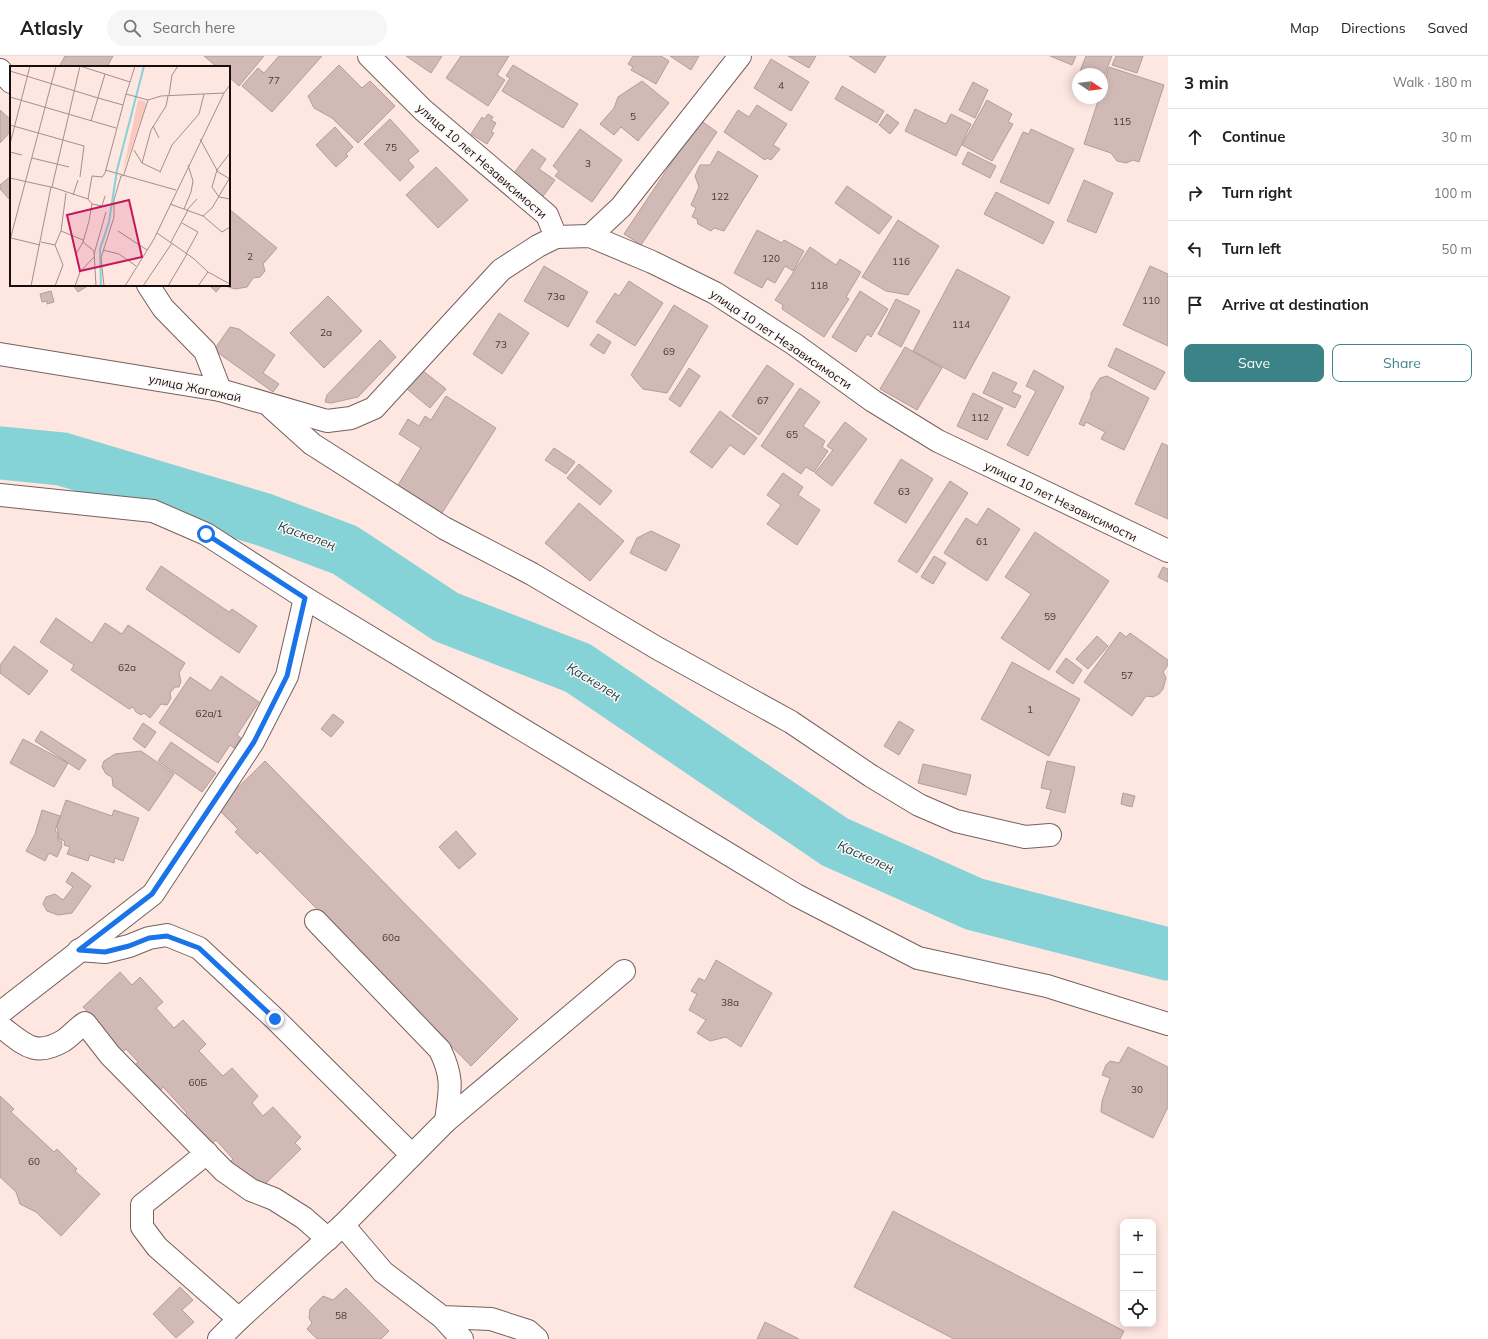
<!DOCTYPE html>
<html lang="en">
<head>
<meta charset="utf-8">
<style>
  :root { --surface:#fff; --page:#f6f6f6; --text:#222; --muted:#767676; --line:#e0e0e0; --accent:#3b8387 }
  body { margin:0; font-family:Mulish,sans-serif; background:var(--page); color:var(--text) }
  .controls { position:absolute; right:12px; bottom:12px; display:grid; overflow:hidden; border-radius:8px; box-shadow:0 2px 10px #0003 }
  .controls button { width:36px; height:36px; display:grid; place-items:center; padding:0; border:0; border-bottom:1px solid var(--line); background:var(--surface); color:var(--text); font:20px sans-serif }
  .compass { position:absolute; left:1072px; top:12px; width:36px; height:36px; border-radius:50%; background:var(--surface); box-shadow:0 2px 10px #0003; rotate:103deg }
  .stop { position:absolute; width:12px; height:12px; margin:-9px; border:3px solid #1a73e8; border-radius:50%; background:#fff }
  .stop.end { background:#1a73e8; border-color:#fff; box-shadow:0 1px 4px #0008 }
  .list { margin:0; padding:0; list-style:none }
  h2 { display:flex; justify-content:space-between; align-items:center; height:52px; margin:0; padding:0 16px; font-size:17px }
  h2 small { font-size:13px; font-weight:400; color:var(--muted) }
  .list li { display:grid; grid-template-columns:26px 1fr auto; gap:12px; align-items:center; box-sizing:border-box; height:56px; padding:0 16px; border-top:1px solid var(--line) }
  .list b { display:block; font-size:15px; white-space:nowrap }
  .list em { font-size:13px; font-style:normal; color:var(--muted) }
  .actions { display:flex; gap:8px; padding:12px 16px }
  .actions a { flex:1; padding:9px 0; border:1px solid var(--accent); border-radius:8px; text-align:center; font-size:14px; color:var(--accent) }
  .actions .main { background:var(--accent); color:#fff }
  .icon { flex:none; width:22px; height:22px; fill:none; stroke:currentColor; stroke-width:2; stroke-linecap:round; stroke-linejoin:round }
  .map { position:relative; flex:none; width:1168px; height:1283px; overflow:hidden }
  header { display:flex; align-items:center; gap:24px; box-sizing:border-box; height:56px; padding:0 20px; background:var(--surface); border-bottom:1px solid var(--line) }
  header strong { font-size:19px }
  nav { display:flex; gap:22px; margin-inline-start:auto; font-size:14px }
  .search { width:280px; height:36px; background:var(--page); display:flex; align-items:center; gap:10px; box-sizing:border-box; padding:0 14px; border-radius:22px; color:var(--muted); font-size:15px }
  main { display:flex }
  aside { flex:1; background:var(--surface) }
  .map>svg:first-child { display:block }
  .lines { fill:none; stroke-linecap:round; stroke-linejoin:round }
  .river { stroke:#85d3d7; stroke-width:53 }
  .building { fill:#d1bab5; stroke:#b49e99 }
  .minor-casing { stroke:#75615d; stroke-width:24 }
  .minor { stroke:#fff; stroke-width:22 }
  .route { stroke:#1a73e8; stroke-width:5 }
  .labels { text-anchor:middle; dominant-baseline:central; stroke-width:3; stroke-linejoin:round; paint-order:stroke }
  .number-label { font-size:10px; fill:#463a37 }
  .street-label { font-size:12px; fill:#170f0d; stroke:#fdf8f7 }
  .water-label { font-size:13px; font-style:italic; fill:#1c4244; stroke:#fdf8f7 }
  .inset-river { fill:none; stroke:#85d3d7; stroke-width:2 }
  .inset-road { fill:none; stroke:#a2908c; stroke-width:1 }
  .view { fill:#c2185b; fill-opacity:0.15; stroke:#c2185b; stroke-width:2 }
  .inset-edge { fill:none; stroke:#170f0d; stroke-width:2 }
</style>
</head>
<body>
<header>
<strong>Atlasly</strong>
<div class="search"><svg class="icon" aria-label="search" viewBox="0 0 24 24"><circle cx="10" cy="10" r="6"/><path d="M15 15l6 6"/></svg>Search here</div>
<nav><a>Map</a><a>Directions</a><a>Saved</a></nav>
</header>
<main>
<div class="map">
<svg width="1168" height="1283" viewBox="0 0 1168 1283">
  <rect width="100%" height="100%" fill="#fee6e1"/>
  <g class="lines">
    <path class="river" d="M 0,397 L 62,403 L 265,464 L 345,494 L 446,561 L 578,612 L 835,786 L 974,848 L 1168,898"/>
  </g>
  <g class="building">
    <path d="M 65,0 L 113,0 L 107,11 L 59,11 Z"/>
    <path d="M 204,0 L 264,0 L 239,30 L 229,21 L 229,11 L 217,11 Z"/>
    <path d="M 279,0 L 322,0 L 272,56 L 242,30 L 258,12 L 264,17 Z"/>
    <path d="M 406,0 L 442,0 L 431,17 Z"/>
    <path d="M 461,0 L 509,0 L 497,19 L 505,24 L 488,50 L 446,22 Z"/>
    <path d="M 633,0 L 661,0 L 669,5 L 656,28 L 631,14 L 633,11 L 628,8 Z"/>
    <path d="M 670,0 L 699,0 L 691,14 Z"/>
    <path d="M 788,0 L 816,0 L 809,12 Z"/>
    <path d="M 849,0 L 886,0 L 875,17 Z"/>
    <path d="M 1050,0 L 1076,0 L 1072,9 Z"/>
    <path d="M 1086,0 L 1112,0 L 1102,25 L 1102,18 L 1079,18 Z"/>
    <path d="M 1116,0 L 1143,0 L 1137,17 L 1112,9 Z"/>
    <path d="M 771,3 L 809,26 L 791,55 L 754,32 Z"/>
    <path d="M 339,9 L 362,32 L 370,25 L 395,50 L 358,87 L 332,62 L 314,52 L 308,40 Z"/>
    <path d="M 513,9 L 578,48 L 563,72 L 502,35 L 510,22 L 506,20 Z"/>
    <path d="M 1109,11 L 1164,29 L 1139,106 L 1133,104 L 1126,107 L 1117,105 L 1111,97 L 1084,88 L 1099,42 L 1102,42 L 1102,32 Z"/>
    <path d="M 642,25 L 669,47 L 638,85 L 621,71 L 614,79 L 600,68 L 614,52 L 618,41 Z"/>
    <path d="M 973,26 L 988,34 L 975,62 L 959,54 Z"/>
    <path d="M 842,30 L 884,55 L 877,67 L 835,43 Z"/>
    <path d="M 987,44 L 1012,58 L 1008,66 L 1013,68 L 992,105 L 962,89 Z"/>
    <path d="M 757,49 L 787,68 L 773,89 L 780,93 L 771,104 L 767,102 L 765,104 L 724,76 L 738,54 L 749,61 Z"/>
    <path d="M 915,53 L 946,68 L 951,58 L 971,68 L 956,100 L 905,75 Z"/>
    <path d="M 0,54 L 11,64 L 11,75 L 0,87 Z"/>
    <path d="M 488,58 L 493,61 L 491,64 L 496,67 L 491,76 L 494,77 L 487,88 L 471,78 L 482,61 L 484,63 Z"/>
    <path d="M 887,58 L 899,67 L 890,78 L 879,69 Z"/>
    <path d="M 390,63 L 419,95 L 408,104 L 414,111 L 400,125 L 364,88 Z"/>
    <path d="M 700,64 L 717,76 L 641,189 L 624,178 Z"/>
    <path d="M 335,71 L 353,91 L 346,98 L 348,100 L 336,111 L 316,89 Z"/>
    <path d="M 580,73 L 622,104 L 592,146 L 555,120 L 559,115 L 553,110 Z"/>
    <path d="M 1031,73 L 1074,93 L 1049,148 L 1000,126 L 1023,76 L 1029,78 Z"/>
    <path d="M 532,93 L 546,103 L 539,113 L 555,124 L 541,143 L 511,121 Z"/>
    <path d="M 718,95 L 758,120 L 724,175 L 714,172 L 711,175 L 698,168 L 697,163 L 692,161 L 696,152 L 691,149 L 699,131 L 695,120 L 700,109 L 710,109 Z"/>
    <path d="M 968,96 L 996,110 L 990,122 L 962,108 Z"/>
    <path d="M 436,111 L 468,144 L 438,172 L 406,139 Z"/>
    <path d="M 11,120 L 11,145 L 0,133 L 0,129 Z"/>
    <path d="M 1084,124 L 1113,137 L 1096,177 L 1067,165 Z"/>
    <path d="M 847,130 L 892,161 L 879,178 L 835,147 Z"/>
    <path d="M 996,136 L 1054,166 L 1043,188 L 984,158 Z"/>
    <path d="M 229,153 L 277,192 L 263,208 L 265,215 L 260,221 L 253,222 L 247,231 L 235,233 L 222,229 L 216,236 L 209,229 L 229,229 Z"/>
    <path d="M 898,164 L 939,190 L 908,239 L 886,235 L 862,221 Z"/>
    <path d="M 757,174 L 782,187 L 784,184 L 804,195 L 793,215 L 785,210 L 775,227 L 767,223 L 762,232 L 734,217 Z"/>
    <path d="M 810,191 L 836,209 L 840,203 L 861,216 L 846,241 L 849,243 L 824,281 L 782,253 L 783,249 L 775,244 Z"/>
    <path d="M 544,210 L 588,236 L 568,271 L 524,245 Z"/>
    <path d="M 1150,210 L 1168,218 L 1168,290 L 1123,269 Z"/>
    <path d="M 957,213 L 1010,241 L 965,323 L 913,295 Z"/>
    <path d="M 629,225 L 663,247 L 635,290 L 596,266 L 615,237 L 619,240 Z"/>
    <path d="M 73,229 L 89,229 L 78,236 Z"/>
    <path d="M 51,235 L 54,246 L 47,248 L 47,245 L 42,246 L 40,238 Z"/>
    <path d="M 860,235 L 888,253 L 871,281 L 867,278 L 856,296 L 832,281 Z"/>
    <path d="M 328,240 L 362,275 L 324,312 L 290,277 Z"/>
    <path d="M 896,243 L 920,255 L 901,291 L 878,278 Z"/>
    <path d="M 674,249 L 708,270 L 667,337 L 643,333 L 631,319 Z"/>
    <path d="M 499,257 L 529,277 L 502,318 L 473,298 Z"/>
    <path d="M 230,271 L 239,273 L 275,299 L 263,317 L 279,328 L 273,336 L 214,294 Z"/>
    <path d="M 598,278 L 611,286 L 604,298 L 590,289 Z"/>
    <path d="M 380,284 L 396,301 L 358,341 L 331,347 L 325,346 L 327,339 Z"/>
    <path d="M 905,291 L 942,312 L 917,354 L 880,333 Z"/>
    <path d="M 1116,292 L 1165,316 L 1155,334 L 1108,310 Z"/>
    <path d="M 767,309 L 794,328 L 759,379 L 732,360 Z"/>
    <path d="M 689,312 L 700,320 L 680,351 L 669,343 Z"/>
    <path d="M 422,314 L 446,333 L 430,352 L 407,333 Z"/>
    <path d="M 1034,314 L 1064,331 L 1028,400 L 1007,389 L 1036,335 L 1026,330 Z"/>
    <path d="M 993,316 L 1017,327 L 1012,336 L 1021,340 L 1015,352 L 983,337 Z"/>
    <path d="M 1107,320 L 1149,342 L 1124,394 L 1101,383 L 1105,376 L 1086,366 L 1084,370 L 1079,368 L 1091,341 L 1091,337 L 1100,322 Z"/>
    <path d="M 800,332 L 820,346 L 803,370 L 825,385 L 822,391 L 828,395 L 814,416 L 806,411 L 801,418 L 761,390 Z"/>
    <path d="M 973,337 L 1003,352 L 987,384 L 957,370 Z"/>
    <path d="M 446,340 L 496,372 L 442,457 L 398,429 L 421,392 L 399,378 L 408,363 L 419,370 L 425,360 L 431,364 Z"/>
    <path d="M 720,355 L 757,382 L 744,399 L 730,389 L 712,412 L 690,396 Z"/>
    <path d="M 845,366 L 867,383 L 832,430 L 815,417 L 833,394 L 827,390 Z"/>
    <path d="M 1162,387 L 1168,390 L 1168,463 L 1135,448 Z"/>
    <path d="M 554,392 L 575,406 L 566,418 L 545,404 Z"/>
    <path d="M 901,403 L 933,423 L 906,467 L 874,447 Z"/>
    <path d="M 579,408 L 612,435 L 600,449 L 567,422 Z"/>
    <path d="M 783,417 L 803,431 L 798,439 L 820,454 L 797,489 L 767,468 L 781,449 L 767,439 Z"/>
    <path d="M 950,425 L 968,437 L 917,517 L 898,505 Z"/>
    <path d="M 579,447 L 624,485 L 590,525 L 545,487 Z"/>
    <path d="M 988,452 L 1020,473 L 987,525 L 944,497 L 966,462 L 977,469 Z"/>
    <path d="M 651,475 L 680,489 L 666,515 L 630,497 L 637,482 Z"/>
    <path d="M 1035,476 L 1109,525 L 1049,614 L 1001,582 L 1031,538 L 1005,521 Z"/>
    <path d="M 934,500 L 946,507 L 933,528 L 921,521 Z"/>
    <path d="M 161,510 L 229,556 L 232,553 L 257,570 L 239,597 L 146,533 Z"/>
    <path d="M 1163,511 L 1168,513 L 1168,526 L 1158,521 Z"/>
    <path d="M 56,562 L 92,587 L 105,567 L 122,578 L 128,569 L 185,607 L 179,617 L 181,625 L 179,631 L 175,631 L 170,637 L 171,642 L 169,646 L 167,649 L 161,648 L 150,662 L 144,657 L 141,659 L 136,656 L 133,651 L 129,653 L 71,614 L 74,609 L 40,586 Z"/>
    <path d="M 1120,576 L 1126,581 L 1130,577 L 1168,604 L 1168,609 L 1163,616 L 1166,622 L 1163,633 L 1159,638 L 1153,641 L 1146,640 L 1132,660 L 1084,626 Z"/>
    <path d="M 1097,580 L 1108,590 L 1088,613 L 1076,603 Z"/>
    <path d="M 14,590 L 48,615 L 29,639 L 0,617 L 0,609 Z"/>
    <path d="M 1066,602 L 1082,614 L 1073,628 L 1056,616 Z"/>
    <path d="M 1012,606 L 1080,643 L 1049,700 L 981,663 Z"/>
    <path d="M 221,620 L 259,646 L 237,679 L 241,682 L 234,692 L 230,689 L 218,707 L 159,667 L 190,621 L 211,635 Z"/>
    <path d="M 333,658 L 344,666 L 331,681 L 321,673 Z"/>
    <path d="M 899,665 L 914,674 L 899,699 L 884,690 Z"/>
    <path d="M 143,667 L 156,676 L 145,692 L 133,683 Z"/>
    <path d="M 41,675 L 86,704 L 79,714 L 35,685 Z"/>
    <path d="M 23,683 L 68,707 L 54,731 L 10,707 Z"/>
    <path d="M 171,686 L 216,717 L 202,736 L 158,705 Z"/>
    <path d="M 141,695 L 174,718 L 149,755 L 113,730 L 112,721 L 106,718 L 102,711 L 104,705 L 115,698 Z"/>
    <path d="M 265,705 L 518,963 L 471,1010 L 260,795 L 257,798 L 235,776 L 238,773 L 217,752 Z"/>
    <path d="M 1047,705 L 1075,711 L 1065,757 L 1046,752 L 1051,734 L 1041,732 Z"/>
    <path d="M 923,708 L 971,719 L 966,739 L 918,727 Z"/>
    <path d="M 1123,737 L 1135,740 L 1132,751 L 1121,748 Z"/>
    <path d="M 66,744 L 112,760 L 114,754 L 139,762 L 123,805 L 115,802 L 114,807 L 90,799 L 88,805 L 67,798 L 70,791 L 64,789 L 65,785 L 59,783 L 57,770 Z"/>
    <path d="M 42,754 L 60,760 L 55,775 L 58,777 L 58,784 L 62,786 L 61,789 L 62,790 L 57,801 L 49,797 L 45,805 L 26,795 L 35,778 Z"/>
    <path d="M 456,775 L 476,798 L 459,813 L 439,791 Z"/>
    <path d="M 72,816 L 91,830 L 72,857 L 58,859 L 47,855 L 43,848 L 46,841 L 55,838 L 63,844 L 73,831 L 66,826 Z"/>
    <path d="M 716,904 L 772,937 L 741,991 L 726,981 L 710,985 L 697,977 L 706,964 L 689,954 L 697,938 L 691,935 L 699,922 L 705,925 Z"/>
    <path d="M 120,916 L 132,929 L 140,921 L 163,946 L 156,952 L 174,972 L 183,964 L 206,988 L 199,995 L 223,1020 L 232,1012 L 258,1040 L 252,1047 L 263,1060 L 273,1051 L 301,1081 L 295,1087 L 301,1093 L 260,1133 L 229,1107 L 233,1103 L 216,1084 L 210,1089 L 184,1061 L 187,1057 L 163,1031 L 160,1035 L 135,1009 L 138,1006 L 126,993 L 121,997 L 96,964 L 83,951 Z"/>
    <path d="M 1128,991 L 1168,1011 L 1168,1051 L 1153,1082 L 1101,1056 L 1102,1045 L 1110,1022 L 1102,1019 L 1106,1009 L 1110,1005 L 1119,1007 Z"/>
    <path d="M 0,1040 L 14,1053 L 11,1056 L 54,1096 L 57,1093 L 77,1113 L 75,1115 L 100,1138 L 61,1180 L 36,1156 L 20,1148 L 16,1136 L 0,1121 Z"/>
    <path d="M 893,1155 L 1124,1275 L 1120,1283 L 954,1283 L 854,1231 Z"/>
    <path d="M 180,1231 L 193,1244 L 182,1254 L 194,1266 L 176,1282 L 153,1258 Z"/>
    <path d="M 346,1232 L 389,1275 L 381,1283 L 317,1283 L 307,1273 L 312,1267 L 309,1262 L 310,1253 L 323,1240 L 333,1244 Z"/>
    <path d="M 765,1266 L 799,1283 L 757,1283 Z"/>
  </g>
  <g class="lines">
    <defs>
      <g id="minor">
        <path d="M 369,0 L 423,54 L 547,159 L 556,181"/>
        <path d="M 0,14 L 11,26"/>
        <path d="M 590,180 L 621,151 L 740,0"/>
        <path d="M 148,229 L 163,252 L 205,295 L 220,334"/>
        <path d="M 0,298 L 220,334 L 327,365 L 351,362 L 374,352 L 501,214 L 538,190 L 556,181 L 590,180 L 652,206 L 715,237 L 794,288 L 873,345 L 938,385 L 1168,495"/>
        <path d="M 272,352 L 312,388 L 444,472 L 532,518 L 657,592 L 791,666 L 871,720 L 919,749 L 956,765 L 1025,781 L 1050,779"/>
        <path d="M 0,439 L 153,455 L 206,478 L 305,542 L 796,839 L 918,902 L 1047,930 L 1168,968"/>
        <path d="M 316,865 L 440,994 C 454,1023 450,1034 446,1065"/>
        <path d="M 79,894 L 105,896 L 129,890 L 149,882 L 167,879 L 199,892 L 275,963 L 412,1099"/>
        <path d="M 0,957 L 153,838 L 253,686 L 287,620 L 305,542"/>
        <path d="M 0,970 C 23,987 34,1002 63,985 C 71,980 77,972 85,967 L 110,999 L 224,1115 L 251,1134 L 274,1143 L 304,1162 L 328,1183"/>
        <path d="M 207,1097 L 142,1149 L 142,1171 L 157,1191 L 239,1263"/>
        <path d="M 343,1169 L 383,1216 L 442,1261 L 491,1263 L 528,1275 L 537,1283"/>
        <path d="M 442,1261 L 462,1283"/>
        <path d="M 219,1283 L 239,1263 L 343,1169 L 446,1065 L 624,915"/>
      </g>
    </defs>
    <use href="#minor" class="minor-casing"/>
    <use href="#minor" class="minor"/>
  </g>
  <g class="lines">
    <path class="route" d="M 206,478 L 305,542 L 287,620 L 254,686 L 152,838 L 79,894 L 105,896 L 129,890 L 149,882 L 167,880 L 199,892 L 275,963"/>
  </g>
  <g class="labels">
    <g class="number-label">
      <text x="274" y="24">77</text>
      <text x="781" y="29">4</text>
      <text x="633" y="60">5</text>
      <text x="1122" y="65">115</text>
      <text x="391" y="91">75</text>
      <text x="588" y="107">3</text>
      <text x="720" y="140">122</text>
      <text x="250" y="200">2</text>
      <text x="771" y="202">120</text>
      <text x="901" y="205">116</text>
      <text x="819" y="229">118</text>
      <text x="556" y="240">73а</text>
      <text x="1151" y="244">110</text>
      <text x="961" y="268">114</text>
      <text x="326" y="276">2а</text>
      <text x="501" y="288">73</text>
      <text x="669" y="295">69</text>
      <text x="763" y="344">67</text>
      <text x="980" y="361">112</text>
      <text x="792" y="378">65</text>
      <text x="904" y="435">63</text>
      <text x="982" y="485">61</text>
      <text x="1050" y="560">59</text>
      <text x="127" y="611">62а</text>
      <text x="1127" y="619">57</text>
      <text x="1030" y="653">1</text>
      <text x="209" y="657">62а/1</text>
      <text x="391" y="881">60а</text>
      <text x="730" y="946">38а</text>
      <text x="198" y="1026">60Б</text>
      <text x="1137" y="1033">30</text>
      <text x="34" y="1105">60</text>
      <text x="341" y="1259">58</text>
    </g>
    <g class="street-label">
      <text transform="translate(482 105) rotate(41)">улица 10 лет Независимости</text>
      <text transform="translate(781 283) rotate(34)">улица 10 лет Независимости</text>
      <text transform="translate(195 332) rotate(12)">улица Жагажай</text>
      <text transform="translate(1061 445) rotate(26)">улица 10 лет Независимости</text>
    </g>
    <g class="water-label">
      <text transform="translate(307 479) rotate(20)">Қаскелең</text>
      <text transform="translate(594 625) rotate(31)">Қаскелең</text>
      <text transform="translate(866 800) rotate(24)">Қаскелең</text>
    </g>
  </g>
  <g transform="translate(10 10)">
    <rect width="220" height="220" fill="#fee6e1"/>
    <path d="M 128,34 L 135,35 L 136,39 L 113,106 Z" fill="#fbc8be"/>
    <path class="inset-river" d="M 91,220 L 90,183 L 99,156 L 107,104 L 134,0"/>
    <path class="inset-road" d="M 70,0 L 120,16 L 116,28 L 138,34 L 151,30 L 214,27 L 220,19M 0,5 L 88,32M 120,16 L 125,0M 159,29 L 162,9 L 168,0M 0,31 L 106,62M 88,32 L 113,39M 81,55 L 95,8M 0,59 L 74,80 L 70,111M 143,60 L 149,72M 190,73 L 208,106 L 220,113M 0,78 L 20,0M 124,84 L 132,97 L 151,106M 0,86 L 12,89M 220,87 L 207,104 L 202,121 L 209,131 L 220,133M 22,92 L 59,101M 132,97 L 141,64 L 156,40 L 158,30M 95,104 L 166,124M 150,106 L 162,79 L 189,48 L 194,28M 114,108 L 138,34M 0,112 L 45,122 L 78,133M 42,121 L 70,0M 63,129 L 68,114M 78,133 L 82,110 L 92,111 L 95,107 L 116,28M 82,138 L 92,140 L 95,130M 160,138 L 193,150 L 212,166 L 220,161M 174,143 L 181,126 L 183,115 L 178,99M 177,144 L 187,133M 193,150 L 202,142 L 219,113M 172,157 L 188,166 L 176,188M 51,165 L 73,174M 108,165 L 137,184M 147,167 L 183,192 L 198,206 L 220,218M 1,172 L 30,179M 0,174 L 46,0M 31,176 L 45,179M 73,176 L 84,185 L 86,220M 161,176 L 178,144M 93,184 L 109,188 L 126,200M 66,188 L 73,176 L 79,155 L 82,138 L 78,133M 84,188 L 96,146M 21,220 L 41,121M 45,220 L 53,199 L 45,179 L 51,165 L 56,127M 65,220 L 70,206 L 84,191M 94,220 L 91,192 L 104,151 L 104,134 L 111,110 L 115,109M 115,220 L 144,173 L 214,27M 133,220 L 162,177M 158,220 L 177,188M 188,220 L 198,206"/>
    <path class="view" d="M 119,134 L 132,191 L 70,205 L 57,149 Z"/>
    <rect width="220" height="220" class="inset-edge"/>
  </g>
</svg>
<div class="controls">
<button>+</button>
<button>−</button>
<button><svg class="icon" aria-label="locate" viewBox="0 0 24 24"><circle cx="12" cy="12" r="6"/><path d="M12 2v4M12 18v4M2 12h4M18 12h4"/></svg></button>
</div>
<svg class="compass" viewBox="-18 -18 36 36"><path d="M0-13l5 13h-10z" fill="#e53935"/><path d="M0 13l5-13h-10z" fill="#767676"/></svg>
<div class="stop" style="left:206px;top:478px"></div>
<div class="stop end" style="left:275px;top:963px"></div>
</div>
<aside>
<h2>3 min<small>Walk · 180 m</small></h2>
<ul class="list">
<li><svg class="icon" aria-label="ahead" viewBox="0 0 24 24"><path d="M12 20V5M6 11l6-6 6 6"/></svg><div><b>Continue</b></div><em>30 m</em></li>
<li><svg class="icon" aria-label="right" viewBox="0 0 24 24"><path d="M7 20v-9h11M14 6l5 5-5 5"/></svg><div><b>Turn right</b></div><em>100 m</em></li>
<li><svg class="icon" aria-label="left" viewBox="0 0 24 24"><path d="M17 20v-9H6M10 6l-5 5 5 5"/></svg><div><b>Turn left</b></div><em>50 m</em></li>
<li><svg class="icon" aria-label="arrive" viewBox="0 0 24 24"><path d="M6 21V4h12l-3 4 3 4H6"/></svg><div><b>Arrive at destination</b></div></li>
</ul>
<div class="actions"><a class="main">Save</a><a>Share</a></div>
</aside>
</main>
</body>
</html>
